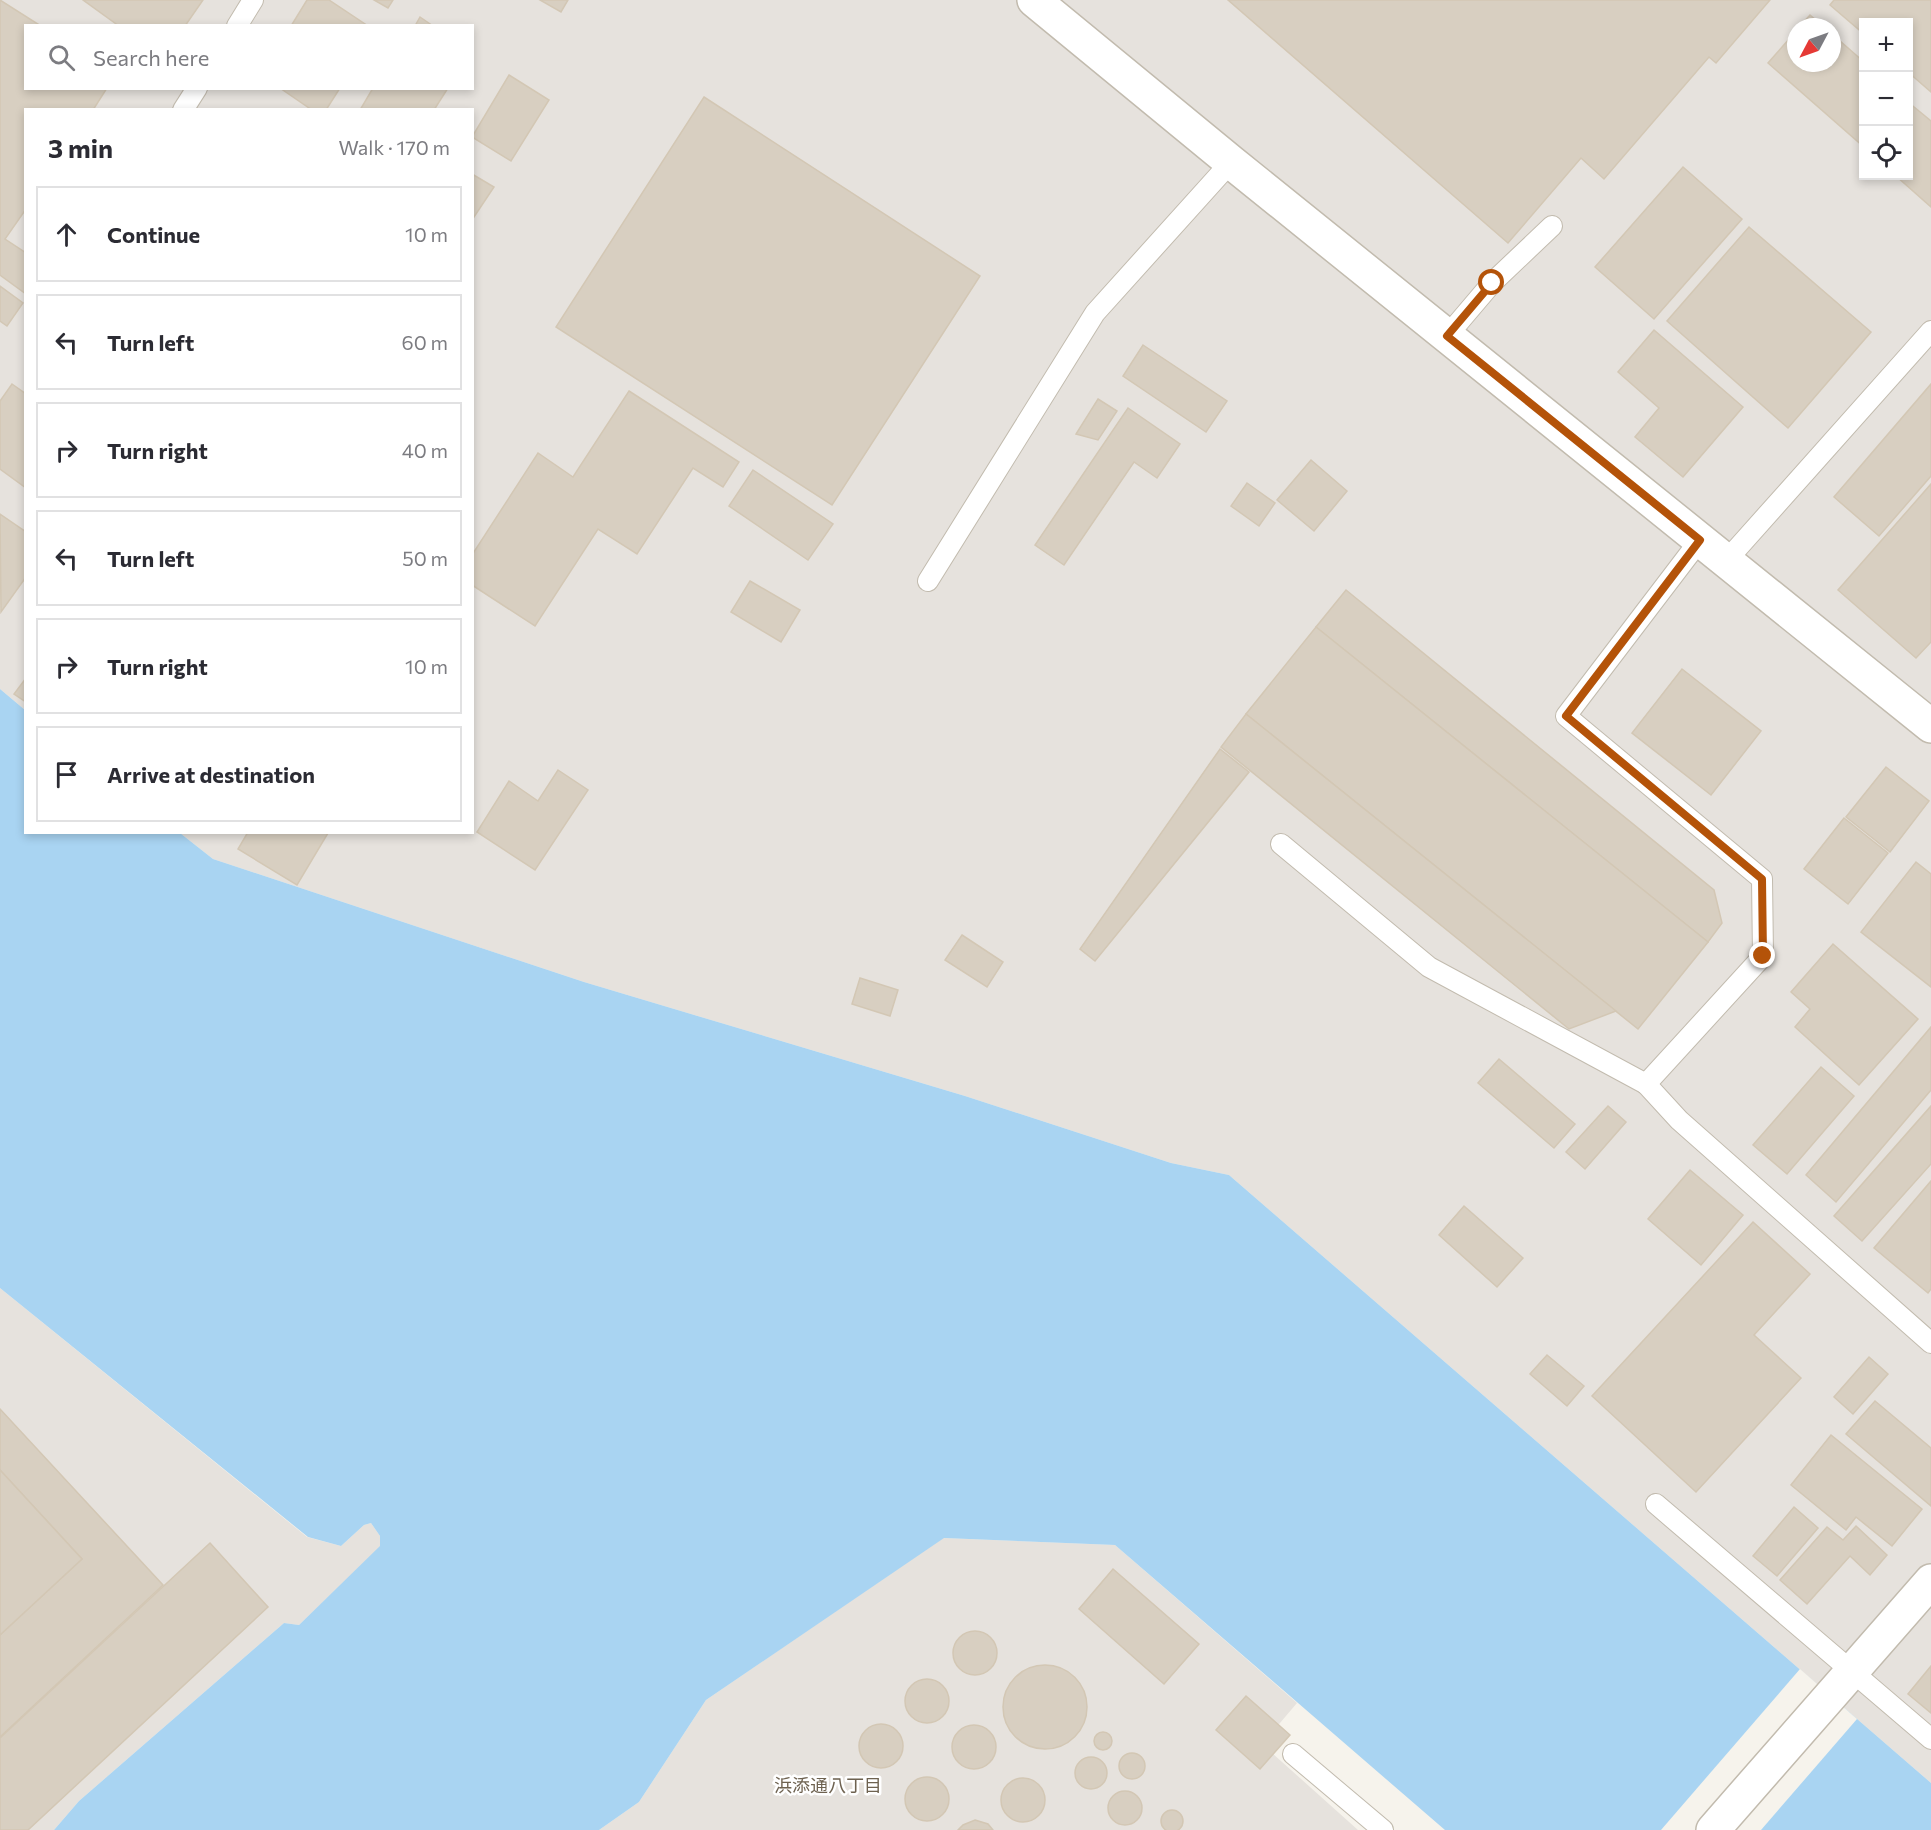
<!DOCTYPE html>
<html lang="en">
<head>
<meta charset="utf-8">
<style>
  :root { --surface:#fff; --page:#f2f2f3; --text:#2b2b33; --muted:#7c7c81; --line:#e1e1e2 }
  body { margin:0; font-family:Commissioner,"Noto Sans JP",sans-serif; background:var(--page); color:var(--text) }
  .controls { position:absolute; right:18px; top:18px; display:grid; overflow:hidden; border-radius:0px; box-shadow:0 3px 9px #0003 }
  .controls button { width:54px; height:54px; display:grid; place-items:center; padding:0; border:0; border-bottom:2px solid var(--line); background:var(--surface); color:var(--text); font:30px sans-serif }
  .compass { position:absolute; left:1787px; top:18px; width:54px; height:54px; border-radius:50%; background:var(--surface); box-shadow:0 3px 9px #0003; rotate:229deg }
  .stop { position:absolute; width:18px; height:18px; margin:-14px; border:4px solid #b45309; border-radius:50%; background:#fff }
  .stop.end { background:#b45309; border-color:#fff; box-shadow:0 2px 6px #0008 }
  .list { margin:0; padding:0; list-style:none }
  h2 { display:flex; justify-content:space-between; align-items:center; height:78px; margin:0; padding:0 24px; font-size:26px }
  h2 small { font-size:20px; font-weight:400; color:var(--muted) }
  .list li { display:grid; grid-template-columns:39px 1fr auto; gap:18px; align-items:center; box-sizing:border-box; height:96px; margin:0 12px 12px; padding:0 12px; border:2px solid var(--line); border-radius:0px }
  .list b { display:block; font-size:22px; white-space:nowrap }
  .list em { font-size:20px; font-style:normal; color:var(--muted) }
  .icon { flex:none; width:33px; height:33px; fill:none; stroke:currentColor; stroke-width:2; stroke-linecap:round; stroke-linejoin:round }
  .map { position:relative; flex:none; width:1931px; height:1830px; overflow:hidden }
  .search { position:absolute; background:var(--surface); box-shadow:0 3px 9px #0003; left:24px; top:24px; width:450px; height:66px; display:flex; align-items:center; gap:15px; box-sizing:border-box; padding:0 21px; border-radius:0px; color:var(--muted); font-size:22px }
  .panel { position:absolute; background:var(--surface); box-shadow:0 3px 9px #0003; left:24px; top:108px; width:450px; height:726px; border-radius:0px }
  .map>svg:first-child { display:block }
  .industrial { fill:#e6e2dd; fill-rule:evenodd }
  .water { fill:#a9d4f2 }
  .pier { fill:#f6f3ec }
  .building { fill:#d8cfc1; stroke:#d3c7b4; stroke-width:1.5 }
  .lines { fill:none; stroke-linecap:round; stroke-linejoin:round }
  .service-casing { stroke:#c2bbae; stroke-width:22 }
  .tertiary-casing { stroke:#c2bbae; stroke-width:36 }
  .service { stroke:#fff; stroke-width:20 }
  .tertiary { stroke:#fff; stroke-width:33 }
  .route { stroke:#b45309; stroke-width:8 }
  .labels { text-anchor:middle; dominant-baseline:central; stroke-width:5; stroke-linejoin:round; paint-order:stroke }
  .neighbourhood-label { font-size:18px; fill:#6e6250; stroke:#fff }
</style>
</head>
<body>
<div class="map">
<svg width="1931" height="1830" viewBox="0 0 1931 1830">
  <rect width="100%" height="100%" fill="#f6f3ec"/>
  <g class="industrial">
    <path d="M 0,0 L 1931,0 L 1931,1783 L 1229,1175 L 1171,1163 L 965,1096 L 584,982 L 213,859 L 180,833 L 472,832 L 472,110 L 26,110 L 25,710 L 0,689 ZM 1864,22 L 1908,22 L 1908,176 L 1864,176 ZM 26,26 L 472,26 L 472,88 L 26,88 ZM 1796,27 L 1832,27 L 1832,63 L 1796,63 Z"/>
    <path d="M 0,1288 L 307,1537 L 341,1546 L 364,1525 L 371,1523 L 380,1536 L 381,1546 L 299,1625 L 284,1623 L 79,1801 L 54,1830 L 0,1830 Z"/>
    <path d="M 943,1538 L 1115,1545 L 1297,1703 L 1262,1744 L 1358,1830 L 599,1830 L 639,1802 L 706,1700 Z"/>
  </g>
  <path class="water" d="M 0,689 L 25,710 L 26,832 L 180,833 L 213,859 L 584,982 L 965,1096 L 1171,1163 L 1229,1175 L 1931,1783 L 1931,1830 L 1445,1830 L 1115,1545 L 944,1538 L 706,1700 L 639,1802 L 599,1830 L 54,1830 L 79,1801 L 284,1623 L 299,1625 L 380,1546 L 380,1536 L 371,1523 L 364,1525 L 341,1546 L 308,1537 L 0,1288 Z"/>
  <path class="pier" d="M 1800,1669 L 1857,1719 L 1761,1830 L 1661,1830 Z"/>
  <g class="building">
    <path d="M 0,0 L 41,26 L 26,26 L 26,88 L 107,88 L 93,110 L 26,110 L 26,209 L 5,239 L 26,253 L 26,294 L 0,275 Z"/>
    <path d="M 83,0 L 203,0 L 185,26 L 119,26 Z"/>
    <path d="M 307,0 L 329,0 L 368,26 L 291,26 Z"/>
    <path d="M 374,0 L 393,0 L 388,8 Z"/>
    <path d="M 540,0 L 568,0 L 561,12 Z"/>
    <path d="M 1228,0 L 1770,0 L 1716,63 L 1709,57 L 1604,179 L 1581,158 L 1508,243 Z"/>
    <path d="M 1834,0 L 1931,0 L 1931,92 L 1908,72 L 1908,22 L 1864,22 L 1864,34 L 1830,5 Z"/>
    <path d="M 1810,15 L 1824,27 L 1799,27 Z"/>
    <path d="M 420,17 L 433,26 L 415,26 Z"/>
    <path d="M 1796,31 L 1796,63 L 1832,63 L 1832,34 L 1864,62 L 1864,147 L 1768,63 Z"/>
    <path d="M 509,75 L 549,100 L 511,161 L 472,137 Z"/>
    <path d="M 280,88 L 340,88 L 326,110 L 312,110 Z"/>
    <path d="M 373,88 L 448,88 L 434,110 L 360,110 Z"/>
    <path d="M 704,97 L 980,276 L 832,505 L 556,327 Z"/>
    <path d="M 1908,102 L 1931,121 L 1931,207 L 1896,176 L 1908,176 Z"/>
    <path d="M 1683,167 L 1742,219 L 1654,319 L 1595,267 Z"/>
    <path d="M 472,174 L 494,187 L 472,220 Z"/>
    <path d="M 1749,227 L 1871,332 L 1788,428 L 1667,321 Z"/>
    <path d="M 0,286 L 23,303 L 7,326 L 0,321 Z"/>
    <path d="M 1654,330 L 1743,407 L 1683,477 L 1635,437 L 1659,408 L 1618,372 Z"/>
    <path d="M 1143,345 L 1227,401 L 1206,432 L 1123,376 Z"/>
    <path d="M 12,384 L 26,394 L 26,488 L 0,469 L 0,401 Z"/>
    <path d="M 1931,384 L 1931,476 L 1879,536 L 1834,497 Z"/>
    <path d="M 629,391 L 739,462 L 723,487 L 693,468 L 637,554 L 598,529 L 535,626 L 472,585 L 472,555 L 538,453 L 573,477 Z"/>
    <path d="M 1098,399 L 1117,411 L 1098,440 L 1076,434 Z"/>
    <path d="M 1128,408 L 1180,444 L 1157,478 L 1134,462 L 1064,565 L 1035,545 Z"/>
    <path d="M 1311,460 L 1347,491 L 1314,531 L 1277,500 Z"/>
    <path d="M 753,470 L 833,524 L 808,560 L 729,506 Z"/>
    <path d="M 1247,483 L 1275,503 L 1259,526 L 1231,506 Z"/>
    <path d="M 1931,484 L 1931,642 L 1916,658 L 1838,590 Z"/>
    <path d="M 0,514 L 26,532 L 26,577 L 1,612 Z"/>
    <path d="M 750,581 L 800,610 L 781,642 L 731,612 Z"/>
    <path d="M 1346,590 L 1714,890 L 1722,923 L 1708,942 L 1316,627 Z"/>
    <path d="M 1316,627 L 1708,942 L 1638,1029 L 1246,714 Z"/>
    <path d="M 1682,669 L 1761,731 L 1711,795 L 1632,733 Z"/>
    <path d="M 26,678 L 26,702 L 14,694 Z"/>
    <path d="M 1246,714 L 1616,1011 L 1569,1029 L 1221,747 Z"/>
    <path d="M 1220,749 L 1249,772 L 1095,961 L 1080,949 Z"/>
    <path d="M 1886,767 L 1929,801 L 1890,852 L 1846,817 Z"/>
    <path d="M 558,770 L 588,790 L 535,870 L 477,832 L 509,781 L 538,801 Z"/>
    <path d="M 1844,818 L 1888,853 L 1848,904 L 1804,869 Z"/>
    <path d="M 248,832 L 327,832 L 328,833 L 297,885 L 238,849 Z"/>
    <path d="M 1916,862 L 1931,874 L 1931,987 L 1861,932 Z"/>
    <path d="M 962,935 L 1003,962 L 987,987 L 945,960 Z"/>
    <path d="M 1833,944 L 1918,1019 L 1859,1085 L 1795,1027 L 1810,1009 L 1791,992 Z"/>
    <path d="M 860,978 L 898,990 L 890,1016 L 852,1004 Z"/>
    <path d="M 1931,1027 L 1931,1090 L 1836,1202 L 1806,1175 Z"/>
    <path d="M 1499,1059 L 1575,1124 L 1554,1148 L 1478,1083 Z"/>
    <path d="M 1821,1067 L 1854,1096 L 1787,1174 L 1753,1145 Z"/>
    <path d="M 1608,1106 L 1626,1122 L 1585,1169 L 1566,1152 Z"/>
    <path d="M 1931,1106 L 1931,1164 L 1862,1241 L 1834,1216 Z"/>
    <path d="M 1690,1170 L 1743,1215 L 1701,1265 L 1648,1219 Z"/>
    <path d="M 1931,1181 L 1931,1289 L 1928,1293 L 1874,1248 Z"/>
    <path d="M 1464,1206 L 1523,1258 L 1497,1287 L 1439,1235 Z"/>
    <path d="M 1753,1222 L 1810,1274 L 1754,1335 L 1801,1378 L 1696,1492 L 1592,1396 Z"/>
    <path d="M 1547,1355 L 1584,1386 L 1567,1406 L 1530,1374 Z"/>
    <path d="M 1869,1357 L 1888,1374 L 1853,1414 L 1834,1397 Z"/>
    <path d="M 1875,1401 L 1931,1448 L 1931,1506 L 1846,1434 Z"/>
    <path d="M 0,1409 L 163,1585 L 0,1737 L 0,1635 L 82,1559 L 0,1470 Z"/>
    <path d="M 1831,1435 L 1922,1509 L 1892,1546 L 1856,1517 L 1846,1530 L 1791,1485 Z"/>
    <path d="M 0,1470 L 82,1559 L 0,1635 Z"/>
    <path d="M 1794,1507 L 1818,1528 L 1777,1576 L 1753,1556 Z"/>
    <path d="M 1856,1526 L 1887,1555 L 1870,1575 L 1850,1556 L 1807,1604 L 1780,1580 L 1827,1527 L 1843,1540 Z"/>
    <path d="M 210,1543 L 268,1607 L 28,1830 L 0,1830 L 0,1738 Z"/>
    <path d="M 1113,1569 L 1199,1644 L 1164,1684 L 1079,1609 Z"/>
    <circle cx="975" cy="1653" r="22"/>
    <circle cx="1045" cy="1707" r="42"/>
    <path d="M 1931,1666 L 1931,1713 L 1908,1694 Z"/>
    <circle cx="927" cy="1701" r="22"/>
    <path d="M 1246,1696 L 1290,1735 L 1260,1769 L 1216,1730 Z"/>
    <circle cx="881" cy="1746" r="22"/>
    <circle cx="974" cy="1747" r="22"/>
    <circle cx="1103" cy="1741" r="9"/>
    <circle cx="1132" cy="1766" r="13"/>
    <circle cx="1091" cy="1773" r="16"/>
    <circle cx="927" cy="1799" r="22"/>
    <circle cx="1023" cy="1800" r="22"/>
    <circle cx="1125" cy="1808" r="17"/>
    <circle cx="1172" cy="1821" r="11"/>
    <path d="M 975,1820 L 988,1824 L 993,1830 L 958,1830 L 963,1825 Z"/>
  </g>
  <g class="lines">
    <defs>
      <g id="service">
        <path d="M 237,26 L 253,0"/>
        <path d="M 183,110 L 197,88"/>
        <path d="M 1447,336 L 1492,283 L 1552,226"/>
        <path d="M 1726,561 L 1931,331"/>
        <path d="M 928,581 L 1095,313 L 1231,162"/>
        <path d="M 1281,844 L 1429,967 L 1646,1084 L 1763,956 L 1762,879 L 1566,716 L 1700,540"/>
        <path d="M 1646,1084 L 1679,1120 L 1931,1343"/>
        <path d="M 1656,1504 L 1931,1739"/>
        <path d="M 1293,1754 L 1383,1830"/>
      </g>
      <g id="tertiary">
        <path d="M 1034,0 L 1231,162 L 1931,726"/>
        <path d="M 1713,1830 L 1931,1581"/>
      </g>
    </defs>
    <use href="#service" class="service-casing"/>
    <use href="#tertiary" class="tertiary-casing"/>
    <use href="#service" class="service"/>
    <use href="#tertiary" class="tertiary"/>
  </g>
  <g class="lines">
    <path class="route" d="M 1492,283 L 1447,336 L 1700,540 L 1566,716 L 1762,879 L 1763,956"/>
  </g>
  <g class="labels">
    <g class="neighbourhood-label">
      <text x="828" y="1785">浜添通八丁目</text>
    </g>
  </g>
</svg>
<div class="controls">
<button>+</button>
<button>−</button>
<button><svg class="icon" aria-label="locate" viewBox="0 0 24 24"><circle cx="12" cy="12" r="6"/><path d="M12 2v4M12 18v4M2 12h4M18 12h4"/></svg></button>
</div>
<svg class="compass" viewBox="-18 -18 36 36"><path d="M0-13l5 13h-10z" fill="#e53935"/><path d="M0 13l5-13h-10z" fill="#7c7c81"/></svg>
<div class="stop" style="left:1492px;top:283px"></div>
<div class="stop end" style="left:1763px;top:956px"></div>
<div class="search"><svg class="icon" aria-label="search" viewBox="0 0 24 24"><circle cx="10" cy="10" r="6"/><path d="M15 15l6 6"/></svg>Search here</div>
<section class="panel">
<h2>3 min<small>Walk · 170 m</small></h2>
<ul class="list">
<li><svg class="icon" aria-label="ahead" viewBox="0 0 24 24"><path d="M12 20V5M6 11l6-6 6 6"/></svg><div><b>Continue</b></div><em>10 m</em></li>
<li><svg class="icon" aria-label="left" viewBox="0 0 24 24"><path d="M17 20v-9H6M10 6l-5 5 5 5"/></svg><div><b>Turn left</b></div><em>60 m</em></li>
<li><svg class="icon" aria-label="right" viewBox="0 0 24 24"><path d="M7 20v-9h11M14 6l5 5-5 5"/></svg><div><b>Turn right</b></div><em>40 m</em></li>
<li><svg class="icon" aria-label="left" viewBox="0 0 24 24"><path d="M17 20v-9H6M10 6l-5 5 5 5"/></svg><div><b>Turn left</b></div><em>50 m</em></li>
<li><svg class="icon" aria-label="right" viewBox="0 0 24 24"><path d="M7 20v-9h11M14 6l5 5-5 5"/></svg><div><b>Turn right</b></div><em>10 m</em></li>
<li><svg class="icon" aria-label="arrive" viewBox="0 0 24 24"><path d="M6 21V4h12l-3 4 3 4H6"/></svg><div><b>Arrive at destination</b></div></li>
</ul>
</section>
</div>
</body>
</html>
